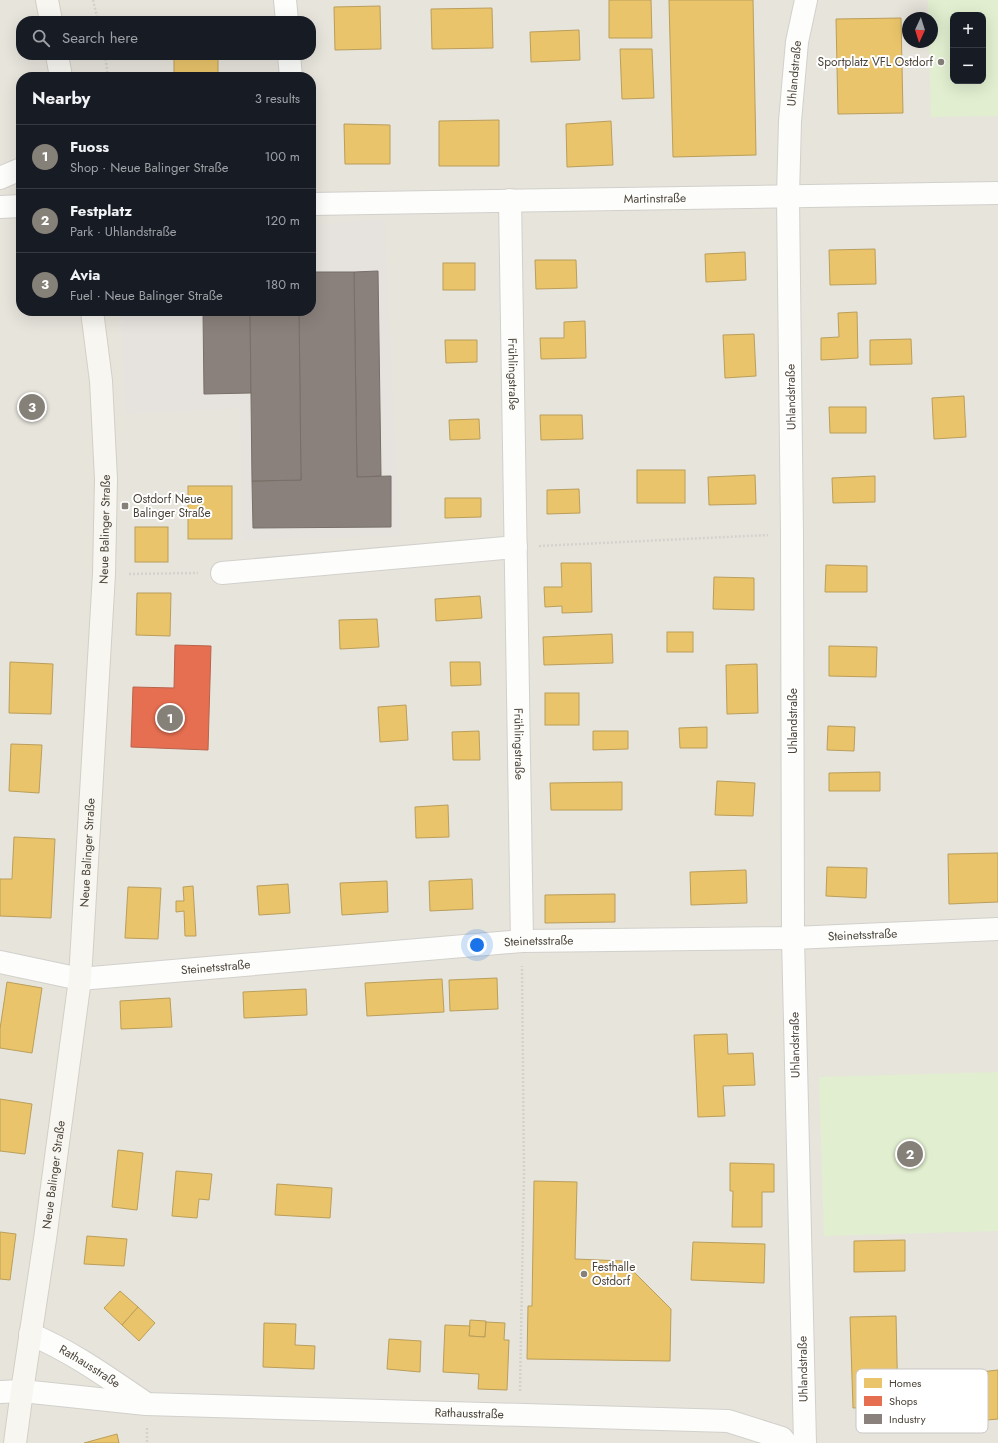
<!DOCTYPE html>
<html lang="en">
<head>
<meta charset="utf-8">
<style>
  :root { --surface:#171b24; --page:#242831; --text:#f1f3f6; --muted:#9ea1a6; --line:#363941; --accent:#868178 }
  body { margin:0; font-family:Jost,sans-serif; background:var(--page); color:var(--text) }
  .controls { position:absolute; right:12px; top:12px; display:grid; overflow:hidden; border-radius:8px; box-shadow:0 4px 16px #0002 }
  .controls button { width:36px; height:36px; display:grid; place-items:center; padding:0; border:0; border-bottom:1px solid var(--line); background:var(--surface); color:var(--text); font:20px sans-serif }
  .compass { position:absolute; left:902px; top:12px; width:36px; height:36px; border-radius:50%; background:var(--surface); box-shadow:0 4px 16px #0002; rotate:184deg }
  .you { position:absolute; left:477px; top:945px; width:14px; height:14px; margin:-10px; border:3px solid #fff; border-radius:50%; background:#1a73e8; box-shadow:0 0 0 6px #1a73e833 }
  .badge { display:grid; place-items:center; width:26px; height:26px; border-radius:50%; background:var(--accent); color:#fff; font-size:13px; font-weight:700 }
  .pin { position:absolute; translate:-50% -50%; border:2px solid #fff; box-shadow:0 1px 4px #0006 }
  .list { margin:0; padding:0; list-style:none }
  h2 { display:flex; justify-content:space-between; align-items:center; height:52px; margin:0; padding:0 16px; font-size:17px }
  h2 small { font-size:13px; font-weight:400; color:var(--muted) }
  .list li { display:grid; grid-template-columns:26px 1fr auto; gap:12px; align-items:center; box-sizing:border-box; height:64px; padding:0 16px; border-top:1px solid var(--line) }
  .list b { display:block; font-size:15px; white-space:nowrap }
  .list p { margin:0; font-size:13px; white-space:nowrap; color:var(--muted) }
  .list em { font-size:13px; font-style:normal; color:var(--muted) }
  .icon { flex:none; width:22px; height:22px; fill:none; stroke:currentColor; stroke-width:2; stroke-linecap:round; stroke-linejoin:round }
  .map { position:relative; flex:none; width:998px; height:1443px; overflow:hidden }
  .search { position:absolute; background:var(--surface); box-shadow:0 4px 16px #0002; left:16px; top:16px; width:300px; height:44px; display:flex; align-items:center; gap:10px; box-sizing:border-box; padding:0 14px; border-radius:16px; color:var(--muted); font-size:15px }
  .panel { position:absolute; background:var(--surface); box-shadow:0 4px 16px #0002; left:16px; top:72px; width:300px; height:244px; border-radius:16px }
  .map>svg:first-child { display:block }
  .residential { fill:#e7e4dc; fill-rule:evenodd }
  .industrial { fill:#e6e2de }
  .green { fill:#e1eecf; fill-rule:evenodd }
  .homes { fill:#e9c46a; stroke:#ba9e5b }
  .shops { fill:#e76f51; stroke:#b8624a }
  .industry { fill:#8a817c; stroke:#776f68 }
  .lines { fill:none; stroke-linecap:round; stroke-linejoin:round }
  .minor-casing { stroke:#d2d0cb; stroke-width:24 }
  .secondary-casing { stroke:#d3cfc5; stroke-width:24 }
  .path { stroke:#d3d2cc; stroke-width:2.5; stroke-dasharray:2 2; stroke-linecap:butt }
  .minor { stroke:#fdfdfc; stroke-width:22 }
  .secondary { stroke:#f7f6f1; stroke-width:22 }
  .poi-dot { fill:#868178; stroke:#fff; stroke-width:1.5 }
  .labels { text-anchor:middle; dominant-baseline:central; stroke-width:4; stroke-linejoin:round; paint-order:stroke }
  .poi-label { font-size:12px; fill:#4b4439; stroke:#fff; text-anchor:start }
  .street-label { font-size:12px; fill:#4b4439; stroke:#fff }
  .key { fill:#fff; stroke:#c9c7c4; stroke-width:1 }
  .key-label { font-size:11px; fill:#4b4439 }
</style>
</head>
<body>
<div class="map">
<svg width="998" height="1443" viewBox="0 0 998 1443">
  <rect width="100%" height="100%" fill="#f4f2ee"/>
  <path class="residential" d="M 0,0 L 998,0 L 998,1443 L 0,1443 ZM 953,15 L 983,15 L 983,81 L 953,81 ZM 908,18 L 932,18 L 932,42 L 908,42 ZM 21,21 L 311,21 L 311,55 L 21,55 ZM 21,77 L 311,77 L 311,311 L 21,311 Z"/>
  <path class="industrial" d="M 384,219 L 400,535 L 243,540 L 240,408 L 126,414 L 120,311 L 311,311 L 311,225 Z"/>
  <g class="green">
    <path d="M 928,0 L 998,0 L 998,116 L 931,117 L 929,42 L 932,42 L 932,18 L 928,18 ZM 953,15 L 983,15 L 983,81 L 953,81 Z"/>
    <path d="M 998,1072 L 998,1231 L 824,1236 L 819,1077 Z"/>
  </g>
  <g class="homes">
    <path d="M 609,0 L 651,0 L 652,38 L 609,38 Z"/>
    <path d="M 669,0 L 753,0 L 756,155 L 673,157 Z"/>
    <path d="M 380,6 L 381,49 L 335,50 L 334,7 Z"/>
    <path d="M 492,8 L 493,48 L 432,49 L 431,9 Z"/>
    <path d="M 901,18 L 903,113 L 838,114 L 836,19 Z"/>
    <path d="M 579,30 L 580,60 L 531,62 L 530,32 Z"/>
    <path d="M 620,49 L 652,49 L 654,98 L 622,99 Z"/>
    <rect x="174" y="55" width="44" height="22"/>
    <path d="M 499,120 L 499,166 L 439,166 L 439,121 Z"/>
    <path d="M 611,121 L 613,165 L 567,167 L 566,124 Z"/>
    <path d="M 344,124 L 390,125 L 390,164 L 345,164 Z"/>
    <path d="M 875,249 L 876,284 L 830,285 L 829,250 Z"/>
    <path d="M 745,252 L 746,280 L 706,282 L 705,254 Z"/>
    <path d="M 535,260 L 576,260 L 577,288 L 536,289 Z"/>
    <rect x="443" y="263" width="32" height="27"/>
    <path d="M 857,312 L 858,358 L 821,360 L 821,338 L 839,337 L 838,313 Z"/>
    <path d="M 585,321 L 586,358 L 541,359 L 540,338 L 564,338 L 564,322 Z"/>
    <path d="M 754,334 L 756,376 L 725,378 L 723,335 Z"/>
    <path d="M 911,339 L 912,364 L 870,365 L 870,340 Z"/>
    <path d="M 445,340 L 477,340 L 477,362 L 446,363 Z"/>
    <path d="M 964,396 L 966,437 L 934,439 L 932,398 Z"/>
    <path d="M 829,407 L 866,407 L 866,433 L 830,433 Z"/>
    <path d="M 540,415 L 582,415 L 583,439 L 541,440 Z"/>
    <path d="M 479,419 L 480,439 L 450,440 L 449,420 Z"/>
    <rect x="637" y="470" width="48" height="33"/>
    <path d="M 755,475 L 756,504 L 709,505 L 708,477 Z"/>
    <path d="M 875,476 L 875,502 L 833,503 L 832,478 Z"/>
    <rect x="188" y="486" width="44" height="53"/>
    <path d="M 579,489 L 580,513 L 547,514 L 547,490 Z"/>
    <path d="M 445,498 L 481,498 L 481,517 L 445,518 Z"/>
    <rect x="135" y="527" width="33" height="35"/>
    <path d="M 561,563 L 591,563 L 592,612 L 562,613 L 562,606 L 545,607 L 544,587 L 562,587 Z"/>
    <path d="M 826,565 L 867,566 L 867,592 L 825,592 Z"/>
    <path d="M 714,577 L 754,578 L 754,610 L 713,609 Z"/>
    <path d="M 137,593 L 171,593 L 170,636 L 136,635 Z"/>
    <path d="M 480,596 L 482,618 L 436,621 L 435,599 Z"/>
    <path d="M 377,619 L 379,647 L 340,649 L 339,620 Z"/>
    <rect x="667" y="632" width="26" height="20"/>
    <path d="M 612,634 L 613,663 L 544,665 L 543,637 Z"/>
    <path d="M 829,646 L 877,647 L 876,677 L 829,676 Z"/>
    <path d="M 10,662 L 53,664 L 51,714 L 9,713 Z"/>
    <path d="M 450,662 L 480,662 L 481,685 L 451,686 Z"/>
    <path d="M 757,664 L 758,713 L 727,714 L 726,665 Z"/>
    <rect x="545" y="693" width="34" height="32"/>
    <path d="M 406,705 L 408,740 L 380,742 L 378,707 Z"/>
    <path d="M 828,726 L 855,727 L 854,751 L 827,750 Z"/>
    <path d="M 707,727 L 707,748 L 680,748 L 679,728 Z"/>
    <path d="M 479,731 L 480,760 L 453,760 L 452,732 Z"/>
    <path d="M 593,731 L 628,731 L 628,749 L 593,750 Z"/>
    <path d="M 11,744 L 42,745 L 39,793 L 9,791 Z"/>
    <path d="M 880,772 L 880,791 L 829,791 L 829,773 Z"/>
    <path d="M 717,781 L 755,783 L 753,816 L 715,815 Z"/>
    <path d="M 622,782 L 622,810 L 551,810 L 550,783 Z"/>
    <path d="M 448,805 L 449,837 L 416,838 L 415,807 Z"/>
    <path d="M 14,837 L 55,839 L 51,918 L 0,916 L 0,879 L 12,879 Z"/>
    <path d="M 998,853 L 998,902 L 949,904 L 948,854 Z"/>
    <path d="M 827,867 L 867,868 L 866,898 L 826,896 Z"/>
    <path d="M 746,870 L 747,903 L 691,905 L 690,872 Z"/>
    <path d="M 472,879 L 473,909 L 430,911 L 429,881 Z"/>
    <path d="M 387,881 L 388,912 L 342,915 L 340,883 Z"/>
    <path d="M 288,884 L 290,913 L 259,915 L 257,886 Z"/>
    <path d="M 193,886 L 196,936 L 185,936 L 184,911 L 176,912 L 176,901 L 184,901 L 183,887 Z"/>
    <path d="M 128,887 L 161,888 L 158,939 L 125,938 Z"/>
    <path d="M 615,894 L 615,922 L 545,923 L 545,895 Z"/>
    <path d="M 497,978 L 498,1009 L 450,1011 L 449,980 Z"/>
    <path d="M 442,979 L 444,1012 L 367,1016 L 365,983 Z"/>
    <path d="M 7,982 L 42,988 L 32,1053 L 0,1048 L 0,1029 Z"/>
    <path d="M 306,989 L 307,1015 L 244,1018 L 243,992 Z"/>
    <path d="M 170,998 L 172,1027 L 121,1029 L 120,1001 Z"/>
    <path d="M 727,1034 L 728,1054 L 753,1053 L 755,1085 L 723,1086 L 725,1116 L 698,1117 L 694,1035 Z"/>
    <path d="M 0,1099 L 32,1104 L 25,1154 L 0,1151 Z"/>
    <path d="M 118,1150 L 143,1153 L 137,1210 L 112,1207 Z"/>
    <path d="M 730,1163 L 774,1164 L 774,1192 L 762,1192 L 762,1227 L 732,1227 L 733,1191 L 730,1191 Z"/>
    <path d="M 176,1171 L 212,1174 L 209,1200 L 199,1199 L 197,1218 L 172,1216 Z"/>
    <path d="M 534,1181 L 577,1182 L 575,1259 L 623,1261 L 671,1309 L 670,1361 L 527,1359 L 528,1306 L 532,1306 Z"/>
    <path d="M 277,1184 L 332,1188 L 330,1218 L 275,1215 Z"/>
    <path d="M 0,1232 L 16,1234 L 10,1280 L 0,1279 Z"/>
    <path d="M 87,1236 L 127,1239 L 124,1266 L 84,1264 Z"/>
    <path d="M 905,1240 L 905,1271 L 854,1272 L 854,1241 Z"/>
    <path d="M 693,1242 L 765,1244 L 764,1283 L 691,1280 Z"/>
    <path d="M 120,1291 L 138,1307 L 122,1325 L 104,1308 Z"/>
    <path d="M 138,1307 L 155,1323 L 139,1341 L 122,1325 Z"/>
    <path d="M 896,1316 L 898,1406 L 853,1408 L 850,1317 Z"/>
    <path d="M 470,1320 L 486,1321 L 485,1337 L 469,1336 Z"/>
    <path d="M 486,1322 L 505,1323 L 504,1340 L 509,1340 L 507,1390 L 478,1389 L 479,1374 L 443,1372 L 445,1325 L 470,1326 L 469,1336 L 485,1337 Z"/>
    <path d="M 264,1323 L 296,1324 L 295,1345 L 315,1346 L 314,1369 L 263,1367 Z"/>
    <path d="M 389,1339 L 421,1341 L 420,1372 L 387,1369 Z"/>
    <path d="M 998,1370 L 998,1419 L 976,1421 L 972,1373 Z"/>
    <path d="M 117,1434 L 119,1443 L 84,1443 Z"/>
  </g>
  <path class="shops" d="M 175,645 L 211,646 L 208,750 L 131,747 L 133,687 L 174,688 Z"/>
  <g class="industry">
    <path d="M 378,271 L 381,476 L 357,477 L 354,272 Z"/>
    <path d="M 311,272 L 354,272 L 357,477 L 391,476 L 391,527 L 253,528 L 252,481 L 301,480 L 299,311 L 311,311 Z"/>
    <path d="M 203,311 L 250,311 L 251,393 L 204,394 Z"/>
    <path d="M 250,311 L 299,311 L 301,480 L 252,481 Z"/>
  </g>
  <g class="lines">
    <defs>
      <g id="minor">
        <path d="M 285,0 L 287,21"/>
        <path d="M 289,55 L 291,77"/>
        <path d="M 0,178 L 21,169"/>
        <path id="s1" d="M 510,200 L 522,941"/>
        <path id="s2" d="M 311,204 L 998,193"/>
        <path d="M 0,207 L 21,206"/>
        <path d="M 222,573 L 516,547"/>
        <path id="s3" d="M 0,962 L 80,979 L 522,941 L 793,938 L 998,929"/>
        <path id="s4" d="M 30,1334 C 71,1351 107,1377 144,1402"/>
        <path id="s5" d="M 0,1392 L 22,1391 L 146,1404 L 728,1421 L 782,1438 L 786,1443"/>
        <path id="s6" d="M 805,1443 L 793,938 L 792,534 L 788,196 L 790,121 L 797,42 L 806,0"/>
      </g>
      <g id="secondary">
        <path d="M 47,0 L 51,21"/>
        <path d="M 57,55 L 61,77"/>
        <path id="s7" d="M 15,1443 L 22,1391 L 45,1239 L 80,979 L 104,574 L 106,479 L 101,381 L 92,311"/>
      </g>
    </defs>
    <use href="#minor" class="minor-casing"/>
    <use href="#secondary" class="secondary-casing"/>
    <g class="path">
      <path d="M 93,0 L 98,21"/>
      <path d="M 105,55 L 108,77"/>
      <path d="M 539,546 L 768,535"/>
      <path d="M 129,574 L 198,573"/>
      <path d="M 520,1391 L 524,1173 L 522,966"/>
      <path d="M 147,1428 L 147,1443"/>
    </g>
    <use href="#minor" class="minor"/>
    <use href="#secondary" class="secondary"/>
  </g>
  <g class="poi-dot">
    <circle cx="941" cy="62" r="4"/>
    <rect x="121" y="502" width="8" height="8" rx="2"/>
    <circle cx="584" cy="1274" r="4"/>
  </g>
  <g class="labels">
    <g class="poi-label">
      <text x="933" y="62" text-anchor="end">Sportplatz VFL Ostdorf</text>
      <text x="133" y="499">Ostdorf Neue<tspan x="133" dy="14">Balinger Straße</tspan></text>
      <text x="592" y="1267">Festhalle<tspan x="592" dy="14">Ostdorf</tspan></text>
    </g>
    <g class="street-label">
      <text stroke="none"><textPath href="#s6" startOffset="1370">Uhlandstraße</textPath></text>
      <text stroke="none"><textPath href="#s2" startOffset="344">Martinstraße</textPath></text>
      <text stroke="none"><textPath href="#s1" startOffset="174">Frühlingstraße</textPath></text>
      <text transform="translate(791 397) rotate(-91)">Uhlandstraße</text>
      <text stroke="none"><textPath href="#s7" startOffset="919">Neue Balinger Straße</textPath></text>
      <text transform="translate(793 721) rotate(-90)">Uhlandstraße</text>
      <text stroke="none"><textPath href="#s1" startOffset="544">Frühlingstraße</textPath></text>
      <text stroke="none"><textPath href="#s7" startOffset="595">Neue Balinger Straße</textPath></text>
      <text stroke="none"><textPath href="#s3" startOffset="866">Steinetsstraße</textPath></text>
      <text stroke="none"><textPath href="#s3" startOffset="542">Steinetsstraße</textPath></text>
      <text stroke="none"><textPath href="#s3" startOffset="218">Steinetsstraße</textPath></text>
      <text transform="translate(795 1045) rotate(-91)">Uhlandstraße</text>
      <text stroke="none"><textPath href="#s7" startOffset="271">Neue Balinger Straße</textPath></text>
      <text stroke="none"><textPath href="#s4" startOffset="68">Rathausstraße</textPath></text>
      <text transform="translate(803 1369) rotate(-91)">Uhlandstraße</text>
      <text stroke="none"><textPath href="#s5" startOffset="470">Rathausstraße</textPath></text>
    </g>
  </g>
  <rect x="856" y="1369" width="132" height="64" rx="6" class="key"/>
  <rect x="864" y="1378" width="18" height="10" fill="#e9c46a"/>
  <rect x="864" y="1396" width="18" height="10" fill="#e76f51"/>
  <rect x="864" y="1414" width="18" height="10" fill="#8a817c"/>
  <g class="key-label">
    <text x="889" y="1387">Homes</text>
    <text x="889" y="1405">Shops</text>
    <text x="889" y="1423">Industry</text>
  </g>
</svg>
<div class="controls">
<button>+</button>
<button>−</button>
</div>
<svg class="compass" viewBox="-18 -18 36 36"><path d="M0-13l5 13h-10z" fill="#e53935"/><path d="M0 13l5-13h-10z" fill="#9ea1a6"/></svg>
<div class="you"></div>
<div class="pin badge" style="left:170px;top:718px">1</div>
<div class="pin badge" style="left:910px;top:1154px">2</div>
<div class="pin badge" style="left:32px;top:407px">3</div>
<div class="search"><svg class="icon" aria-label="search" viewBox="0 0 24 24"><circle cx="10" cy="10" r="6"/><path d="M15 15l6 6"/></svg>Search here</div>
<section class="panel">
<h2>Nearby<small>3 results</small></h2>
<ul class="list">
<li><span class="badge">1</span><div><b>Fuoss</b><p>Shop · Neue Balinger Straße</p></div><em>100 m</em></li>
<li><span class="badge">2</span><div><b>Festplatz</b><p>Park · Uhlandstraße</p></div><em>120 m</em></li>
<li><span class="badge">3</span><div><b>Avia</b><p>Fuel · Neue Balinger Straße</p></div><em>180 m</em></li>
</ul>
</section>
</div>
</body>
</html>
